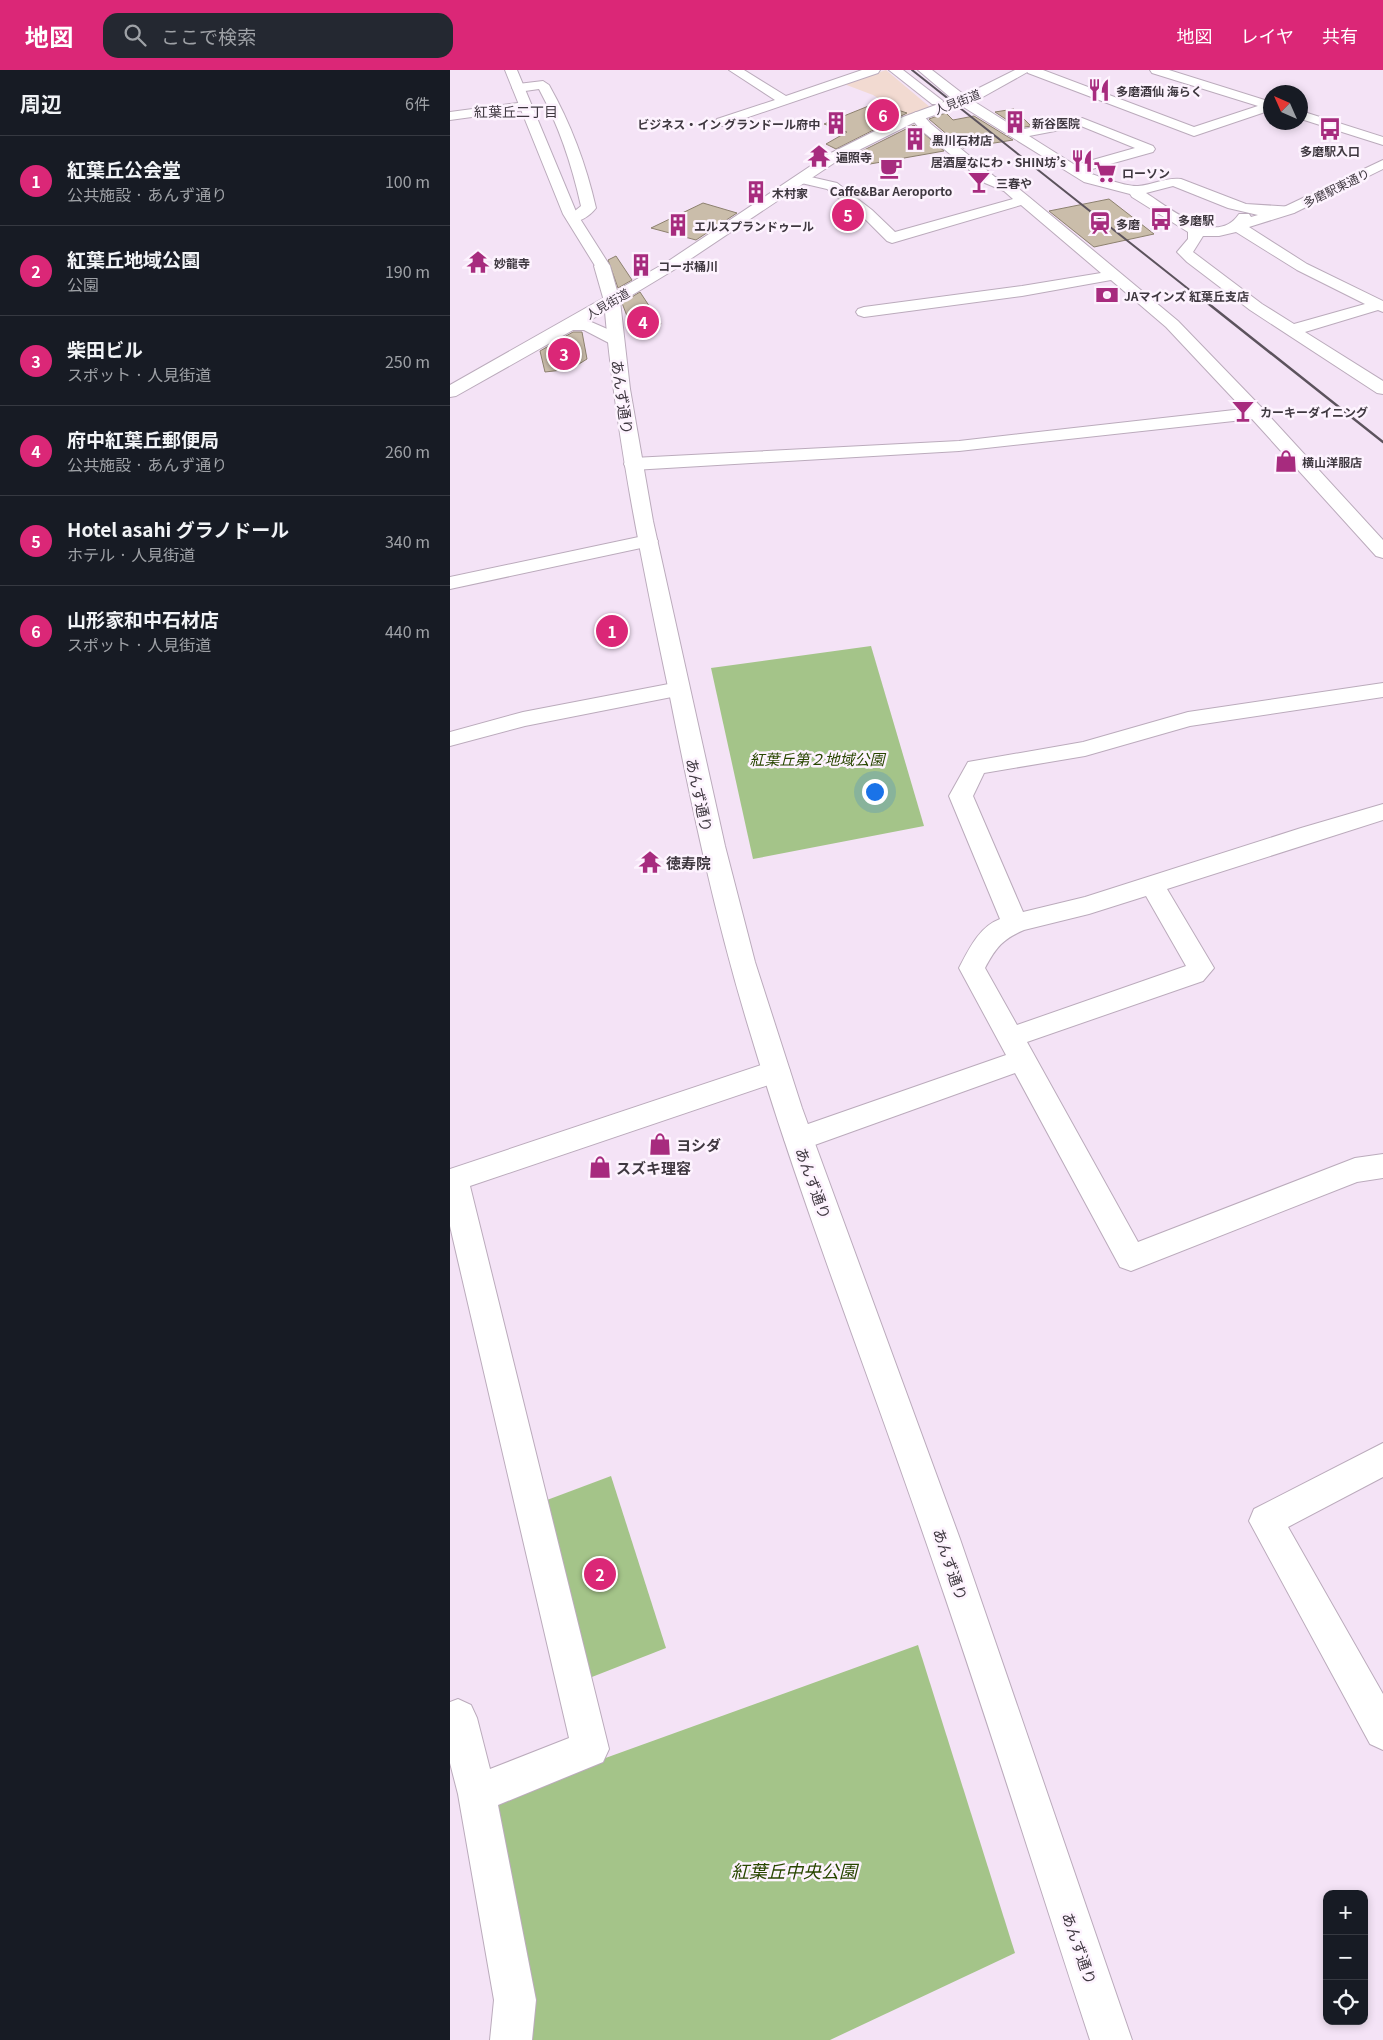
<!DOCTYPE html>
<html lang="ja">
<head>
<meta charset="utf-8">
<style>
  :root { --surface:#171b24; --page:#242831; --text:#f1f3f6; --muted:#9ea1a6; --line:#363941; --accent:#db2777 }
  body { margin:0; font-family:Georgia,"Noto Sans JP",serif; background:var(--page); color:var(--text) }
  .controls { position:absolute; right:15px; bottom:15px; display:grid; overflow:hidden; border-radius:10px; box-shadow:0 2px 8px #0003 }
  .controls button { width:45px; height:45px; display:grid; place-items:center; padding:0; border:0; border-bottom:1px solid var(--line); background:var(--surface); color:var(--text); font:25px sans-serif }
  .compass { position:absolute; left:813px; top:15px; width:45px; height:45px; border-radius:50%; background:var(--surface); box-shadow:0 2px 8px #0003; rotate:315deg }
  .you { position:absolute; left:424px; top:721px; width:18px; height:18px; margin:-12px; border:4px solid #fff; border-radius:50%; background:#1a73e8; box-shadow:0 0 0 8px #1a73e833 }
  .badge { display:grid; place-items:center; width:32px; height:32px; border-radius:50%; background:var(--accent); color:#fff; font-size:16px; font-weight:700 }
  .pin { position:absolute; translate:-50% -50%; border:2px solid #fff; box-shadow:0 1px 5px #0006 }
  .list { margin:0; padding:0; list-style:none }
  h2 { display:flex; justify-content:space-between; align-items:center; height:65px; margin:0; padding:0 20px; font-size:21px }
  h2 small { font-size:16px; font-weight:400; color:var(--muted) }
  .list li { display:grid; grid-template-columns:32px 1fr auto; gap:15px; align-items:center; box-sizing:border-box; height:90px; padding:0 20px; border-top:1px solid var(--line) }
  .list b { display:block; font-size:19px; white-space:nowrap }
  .list p { margin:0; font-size:16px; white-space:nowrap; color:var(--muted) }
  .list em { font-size:16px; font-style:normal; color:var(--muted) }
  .icon { flex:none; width:28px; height:28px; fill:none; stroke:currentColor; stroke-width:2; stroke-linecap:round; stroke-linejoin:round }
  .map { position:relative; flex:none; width:933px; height:1970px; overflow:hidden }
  header { display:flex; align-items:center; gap:30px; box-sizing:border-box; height:70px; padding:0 25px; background:var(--accent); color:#fff }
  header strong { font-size:24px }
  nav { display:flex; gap:28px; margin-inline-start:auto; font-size:18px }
  .search { width:350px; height:45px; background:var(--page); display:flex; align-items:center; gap:12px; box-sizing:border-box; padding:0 18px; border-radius:15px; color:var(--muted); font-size:19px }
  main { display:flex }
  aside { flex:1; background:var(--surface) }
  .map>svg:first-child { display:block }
  .education { fill:#f2dad1 }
  .green { fill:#a4c489 }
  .building { fill:#cabdaa; stroke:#8d816f }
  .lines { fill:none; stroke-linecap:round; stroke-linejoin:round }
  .minor-casing { stroke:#bbabbc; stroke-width:2 }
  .tertiary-casing { stroke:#bbabbc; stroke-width:2 }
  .secondary-casing { stroke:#bbabbc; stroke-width:2 }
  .minor { fill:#fff; fill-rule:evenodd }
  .tertiary { fill:#fff; fill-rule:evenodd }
  .secondary { fill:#fff; fill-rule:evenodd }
  .rail-far1 { stroke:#5c535d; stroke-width:2 }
  .rail { stroke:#5c535d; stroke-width:2.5 }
  .labels { text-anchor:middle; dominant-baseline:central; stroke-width:5; stroke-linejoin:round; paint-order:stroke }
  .far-poi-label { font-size:12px; font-weight:bold; fill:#3f3840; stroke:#fdf3fe; text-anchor:start }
  .far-street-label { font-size:12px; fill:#3f3840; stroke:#fdf3fe }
  .far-neighbourhood-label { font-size:14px; fill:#3f3840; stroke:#fdf3fe }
  .street-label { font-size:15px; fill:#3f3840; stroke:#fdf3fe }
  .park-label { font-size:15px; font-style:italic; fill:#284600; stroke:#fdf3fe }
  .poi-label { font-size:15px; font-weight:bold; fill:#3f3840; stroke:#fdf3fe; text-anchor:start }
  .near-park-label { font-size:18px; font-style:italic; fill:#284600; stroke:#fdf3fe }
</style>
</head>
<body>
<header>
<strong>地図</strong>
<div class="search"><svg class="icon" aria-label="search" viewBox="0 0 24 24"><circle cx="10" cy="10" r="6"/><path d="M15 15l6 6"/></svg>ここで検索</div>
<nav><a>地図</a><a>レイヤ</a><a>共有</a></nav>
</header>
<main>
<aside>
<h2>周辺<small>6件</small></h2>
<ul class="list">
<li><span class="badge">1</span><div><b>紅葉丘公会堂</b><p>公共施設 · あんず通り</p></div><em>100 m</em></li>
<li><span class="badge">2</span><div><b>紅葉丘地域公園</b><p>公園</p></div><em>190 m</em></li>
<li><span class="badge">3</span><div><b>柴田ビル</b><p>スポット · 人見街道</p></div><em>250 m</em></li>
<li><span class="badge">4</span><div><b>府中紅葉丘郵便局</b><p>公共施設 · あんず通り</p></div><em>260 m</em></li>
<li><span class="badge">5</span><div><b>Hotel asahi グラノドール</b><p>ホテル · 人見街道</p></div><em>340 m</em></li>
<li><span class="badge">6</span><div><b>山形家和中石材店</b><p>スポット · 人見街道</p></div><em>440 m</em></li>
</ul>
</aside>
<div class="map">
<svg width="933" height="1970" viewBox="0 0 933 1970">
  <rect width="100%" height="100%" fill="#f4e3f6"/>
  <path class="education" d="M 436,0 L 481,38 L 457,46 L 423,25 L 394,14 Z"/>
  <g class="green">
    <path d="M 421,576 L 474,756 L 303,789 L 261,598 Z"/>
    <path d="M 161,1406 L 216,1578 L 124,1614 L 97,1430 Z"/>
    <path d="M 468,1575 L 565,1883 L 380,1970 L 80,1970 L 42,1745 L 53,1725 Z"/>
  </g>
  <g class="building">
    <path d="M 426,33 L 457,43 L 386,79 L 376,74 L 397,62 L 374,54 Z"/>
    <path d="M 564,39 L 581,56 L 569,58 L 545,42 Z"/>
    <path d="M 496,43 L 503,50 L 524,46 L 563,70 L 513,78 L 479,49 Z"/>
    <path d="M 464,55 L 494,81 L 420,94 L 402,86 Z"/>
    <path d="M 659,129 L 704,164 L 644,177 L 599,141 Z"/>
    <path d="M 253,133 L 287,143 L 246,170 L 201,158 Z"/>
    <path d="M 166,186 L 182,210 L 168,218 L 158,190 Z"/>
    <path d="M 190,222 L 211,254 L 182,259 L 172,233 Z"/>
    <path d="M 123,262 L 132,262 L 137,289 L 121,299 L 95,302 L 90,281 Z"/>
  </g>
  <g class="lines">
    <defs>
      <g id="minor">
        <path d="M 279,0 L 294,0 L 336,26 L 412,0 L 430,0 L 428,3 L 272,56 L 267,55 L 265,52 L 267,49 L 325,30 Z"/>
        <path d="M 439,0 L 453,0 L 493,31 L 492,34 L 482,34 Z"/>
        <path d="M 468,0 L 482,0 L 517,27 L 569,60 L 632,48 L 703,76 L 705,79 L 703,82 L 635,101 C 645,106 677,117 688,116 C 703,115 716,107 731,109 L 796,134 L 844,137 L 846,140 L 844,143 L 799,157 L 857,194 L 933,231 L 933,242 L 928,240 L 855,262 L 933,311 L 933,324 L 927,323 L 800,240 L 737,192 L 727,182 L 738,169 L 738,162 L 682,127 L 680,124 L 634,112 L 507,33 ZM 631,56 L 685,78 L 625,95 L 579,66 ZM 723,116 L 778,138 L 808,145 L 801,147 L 799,144 L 789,144 C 766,178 720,138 696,123 ZM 786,162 L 847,200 L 915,234 L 844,254 L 812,234 L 743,182 L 753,166 L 769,166 Z"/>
        <path d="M 576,0 L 593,0 L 744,57 L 820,32 L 821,40 L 744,66 L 578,3 Z"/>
        <path d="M 93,11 L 99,15 C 121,54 136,94 146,138 C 140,146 128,154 118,151 L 116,148 L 131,136 C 122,95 109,56 89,19 L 68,22 L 62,18 L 68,14 Z"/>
        <path d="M 76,32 L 83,36 L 81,39 L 0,50 L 0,42 Z"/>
        <path d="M 466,42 L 471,43 L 481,54 L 545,107 L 564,115 L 579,127 L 728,251 L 813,339 L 933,470 L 933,488 L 926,486 L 802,349 L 509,381 L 183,400 L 176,398 L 174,394 L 176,390 L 183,388 L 509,371 L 793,339 L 716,257 L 661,210 L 572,226 L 414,247 L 408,245 L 406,242 L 408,239 L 414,237 L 572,216 L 651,203 L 571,135 L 442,173 L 437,171 L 412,146 L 377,119 L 347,112 L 345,109 L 347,106 L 352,105 L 387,113 L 422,140 L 445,162 L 563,129 L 554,121 L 535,113 L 471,60 L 459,46 Z"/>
        <path d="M 152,191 L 157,193 L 160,196 L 170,231 L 168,234 L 156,234 L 154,231 L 144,196 L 147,193 Z"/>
        <path d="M 198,465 L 205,467 L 208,471 L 205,475 L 0,519 L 0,507 Z"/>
        <path d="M 229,612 L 237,614 L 240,619 L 237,624 L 75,656 L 0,676 L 0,662 L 73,642 Z"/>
        <path d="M 933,613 L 933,627 L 740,656 L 635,686 L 534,703 L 523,726 L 573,842 L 635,827 L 851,758 L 933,734 L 933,750 L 717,819 L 764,898 L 753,911 L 577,972 L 688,1172 L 905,1088 L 933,1084 L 933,1108 L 907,1112 L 681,1201 L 670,1197 L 565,1003 L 348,1081 L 338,1077 L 334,1069 L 338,1061 L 556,985 L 509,898 C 519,879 529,857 550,849 L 499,726 L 518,692 L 633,672 L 738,642 ZM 696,826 L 736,896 L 567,955 L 535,898 C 546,877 553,869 574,860 L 639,844 Z"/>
        <path d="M 326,990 L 336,993 L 340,1001 L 336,1009 L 20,1116 L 159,1679 L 153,1692 L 48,1735 L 86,1930 L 82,1970 L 40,1970 L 44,1930 L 8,1724 L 0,1693 L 0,1632 L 8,1629 L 21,1635 L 27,1648 L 40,1699 L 119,1668 L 0,1156 L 0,1099 Z"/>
        <path d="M 933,1373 L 933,1407 L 838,1457 L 933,1624 L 933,1680 L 920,1674 L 799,1451 L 804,1439 Z"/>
      </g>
      <g id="tertiary">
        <path d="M 55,0 L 67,0 L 127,144 L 160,196 L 157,199 L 147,199 L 113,144 Z"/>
        <path d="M 700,0 L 719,0 L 821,32 L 821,40 L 702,3 Z"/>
        <path d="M 851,41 L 933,67 L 933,75 L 851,49 Z"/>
        <path d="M 933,90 L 933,99 L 844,143 L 834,143 L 832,140 L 834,137 Z"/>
        <path d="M 162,226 L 168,228 L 170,231 L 180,319 L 203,451 L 275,776 L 305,892 L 352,1038 L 510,1469 L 682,1970 L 640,1970 C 585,1803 533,1635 475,1469 C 417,1300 351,1133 300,962 C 265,848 241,733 218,617 C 191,489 165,361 154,231 L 156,228 Z"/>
      </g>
      <path id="secondary" d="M 565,0 L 581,0 L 531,28 L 463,53 L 387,91 L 227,198 L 139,251 L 171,265 L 173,269 L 171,273 L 159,273 L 134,260 L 123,260 L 6,326 L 0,327 L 0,315 L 217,192 L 377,85 L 453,47 L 521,22 Z"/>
    </defs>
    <use href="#minor" class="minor-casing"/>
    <use href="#tertiary" class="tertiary-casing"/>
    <use href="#secondary" class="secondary-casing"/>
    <use href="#minor" class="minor"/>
    <use href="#tertiary" class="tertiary"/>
    <use href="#secondary" class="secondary"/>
    <path class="rail-far1" d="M 462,0 L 751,229"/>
    <path class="rail" d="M 750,227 L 933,372"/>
  </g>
  <defs>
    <symbol id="restaurant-bare" viewBox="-9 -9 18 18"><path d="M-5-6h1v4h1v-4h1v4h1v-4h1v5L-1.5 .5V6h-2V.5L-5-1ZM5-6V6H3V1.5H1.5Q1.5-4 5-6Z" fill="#a72b7e" stroke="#fdf3fe" stroke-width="2.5" paint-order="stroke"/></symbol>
    <symbol id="building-bare" viewBox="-9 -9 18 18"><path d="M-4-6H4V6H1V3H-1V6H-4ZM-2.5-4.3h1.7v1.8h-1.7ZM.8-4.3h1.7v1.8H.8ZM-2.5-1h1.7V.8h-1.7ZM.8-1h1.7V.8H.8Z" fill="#a72b7e" stroke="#fdf3fe" stroke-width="2.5" paint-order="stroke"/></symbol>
    <symbol id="bus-bare" viewBox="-9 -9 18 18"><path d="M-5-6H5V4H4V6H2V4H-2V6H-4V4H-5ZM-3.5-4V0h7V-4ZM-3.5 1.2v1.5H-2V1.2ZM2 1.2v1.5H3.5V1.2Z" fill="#a72b7e" stroke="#fdf3fe" stroke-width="2.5" paint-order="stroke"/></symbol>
    <symbol id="temple-bare" viewBox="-9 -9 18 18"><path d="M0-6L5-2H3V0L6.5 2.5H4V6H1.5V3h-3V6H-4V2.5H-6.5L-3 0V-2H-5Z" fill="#a72b7e" stroke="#fdf3fe" stroke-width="2.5" paint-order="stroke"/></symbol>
    <symbol id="cafe-bare" viewBox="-9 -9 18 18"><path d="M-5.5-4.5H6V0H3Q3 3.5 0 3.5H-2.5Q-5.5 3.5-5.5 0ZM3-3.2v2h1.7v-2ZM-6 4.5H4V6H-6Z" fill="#a72b7e" stroke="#fdf3fe" stroke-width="2.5" paint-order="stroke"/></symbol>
    <symbol id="supermarket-bare" viewBox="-9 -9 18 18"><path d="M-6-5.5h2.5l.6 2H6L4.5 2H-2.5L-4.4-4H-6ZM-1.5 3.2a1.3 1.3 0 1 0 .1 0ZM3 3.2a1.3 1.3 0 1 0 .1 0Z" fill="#a72b7e" stroke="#fdf3fe" stroke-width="2.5" paint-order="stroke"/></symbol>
    <symbol id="bar-bare" viewBox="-9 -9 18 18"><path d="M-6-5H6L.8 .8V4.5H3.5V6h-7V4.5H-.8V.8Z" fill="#a72b7e" stroke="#fdf3fe" stroke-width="2.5" paint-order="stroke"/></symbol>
    <symbol id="station-bare" viewBox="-9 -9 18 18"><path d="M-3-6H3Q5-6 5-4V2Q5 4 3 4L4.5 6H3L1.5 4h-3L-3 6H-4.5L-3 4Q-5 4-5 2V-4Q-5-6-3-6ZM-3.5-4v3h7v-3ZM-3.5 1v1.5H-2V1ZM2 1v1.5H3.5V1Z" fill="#a72b7e" stroke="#fdf3fe" stroke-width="2.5" paint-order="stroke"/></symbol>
    <symbol id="bank-bare" viewBox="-9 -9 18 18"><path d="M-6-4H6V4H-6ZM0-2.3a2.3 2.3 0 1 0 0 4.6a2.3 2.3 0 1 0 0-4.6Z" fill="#a72b7e" stroke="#fdf3fe" stroke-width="2.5" paint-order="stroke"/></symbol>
    <symbol id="shop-bare" viewBox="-9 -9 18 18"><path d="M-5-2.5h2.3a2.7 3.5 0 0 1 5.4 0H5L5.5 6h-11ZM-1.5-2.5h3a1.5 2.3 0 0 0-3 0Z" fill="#a72b7e" stroke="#fdf3fe" stroke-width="2.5" paint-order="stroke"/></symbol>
  </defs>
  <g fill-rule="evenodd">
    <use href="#restaurant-bare" x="633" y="4" width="32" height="32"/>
    <use href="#building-bare" x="549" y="36" width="32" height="32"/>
    <use href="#building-bare" x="370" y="37" width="32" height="32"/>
    <use href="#bus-bare" x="864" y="43" width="32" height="32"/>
    <use href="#building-bare" x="449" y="53" width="32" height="32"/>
    <use href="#temple-bare" x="353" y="70" width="32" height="32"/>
    <use href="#restaurant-bare" x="616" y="75" width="32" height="32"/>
    <use href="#cafe-bare" x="425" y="82" width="32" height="32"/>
    <use href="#supermarket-bare" x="639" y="86" width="32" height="32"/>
    <use href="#bar-bare" x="513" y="96" width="32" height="32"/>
    <use href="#building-bare" x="290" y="106" width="32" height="32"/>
    <use href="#bus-bare" x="695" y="133" width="32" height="32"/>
    <use href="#station-bare" x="634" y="137" width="32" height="32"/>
    <use href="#building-bare" x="212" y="139" width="32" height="32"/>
    <use href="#temple-bare" x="12" y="176" width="32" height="32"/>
    <use href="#building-bare" x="175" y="179" width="32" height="32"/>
    <use href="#bank-bare" x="641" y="209" width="32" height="32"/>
    <use href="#bar-bare" x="777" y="325" width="32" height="32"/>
    <use href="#shop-bare" x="820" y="375" width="32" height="32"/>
    <use href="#temple-bare" x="184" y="776" width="32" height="32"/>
    <use href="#shop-bare" x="194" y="1058" width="32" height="32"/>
    <use href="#shop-bare" x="134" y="1081" width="32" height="32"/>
  </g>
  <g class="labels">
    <g class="far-poi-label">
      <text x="666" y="20">多磨酒仙 海らく</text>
      <text x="582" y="52">新谷医院</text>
      <text x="370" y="53" text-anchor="end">ビジネス・イン グランドール府中</text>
      <text x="482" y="69">黒川石材店</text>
      <text x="880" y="80" text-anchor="middle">多磨駅入口</text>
      <text x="386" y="86">遍照寺</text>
      <text x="616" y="91" text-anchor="end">居酒屋なにわ・SHIN坊’s</text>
      <text x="672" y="102">ローソン</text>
      <text x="546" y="112">三春や</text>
      <text x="441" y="120" text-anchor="middle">Caffe&amp;Bar Aeroporto</text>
      <text x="322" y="122">木村家</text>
      <text x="728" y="149">多磨駅</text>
      <text x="666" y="153">多磨</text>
      <text x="244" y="155">エルスプランドゥール</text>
      <text x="44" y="192">妙龍寺</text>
      <text x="208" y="195">コーポ桶川</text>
      <text x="674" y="225">JAマインズ 紅葉丘支店</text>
      <text x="810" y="341">カーキーダイニング</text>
      <text x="852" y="391">横山洋服店</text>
    </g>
    <g class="far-street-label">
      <text transform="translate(507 31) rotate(-21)">人見街道</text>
      <text transform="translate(886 117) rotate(-26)">多磨駅東通り</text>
      <text transform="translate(157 233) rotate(-30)">人見街道</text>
    </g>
    <g class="far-neighbourhood-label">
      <text x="66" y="41">紅葉丘二丁目</text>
    </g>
    <g class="street-label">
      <text transform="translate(173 327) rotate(82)">あんず通り</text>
      <text transform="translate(250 725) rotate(78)">あんず通り</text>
      <text transform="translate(364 1113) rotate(70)">あんず通り</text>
      <text transform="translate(501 1494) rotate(71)">あんず通り</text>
      <text transform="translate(630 1878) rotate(71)">あんず通り</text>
    </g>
    <g class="park-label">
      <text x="367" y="688">紅葉丘第２地域公園</text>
    </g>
    <g class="poi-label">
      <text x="216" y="792">徳寿院</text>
      <text x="226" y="1074">ヨシダ</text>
      <text x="166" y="1097">スズキ理容</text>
    </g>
    <g class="near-park-label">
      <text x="344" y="1800">紅葉丘中央公園</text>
    </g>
  </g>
</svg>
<div class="controls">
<button>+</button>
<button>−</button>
<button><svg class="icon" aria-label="locate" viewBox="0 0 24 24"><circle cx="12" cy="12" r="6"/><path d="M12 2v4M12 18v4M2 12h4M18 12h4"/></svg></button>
</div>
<svg class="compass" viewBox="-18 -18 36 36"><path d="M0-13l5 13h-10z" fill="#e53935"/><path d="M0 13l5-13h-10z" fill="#9ea1a6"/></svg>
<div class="you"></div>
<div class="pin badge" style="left:162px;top:561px">1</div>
<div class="pin badge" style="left:150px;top:1504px">2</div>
<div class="pin badge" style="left:114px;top:284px">3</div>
<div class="pin badge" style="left:193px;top:252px">4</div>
<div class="pin badge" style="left:398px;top:145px">5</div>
<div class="pin badge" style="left:433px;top:45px">6</div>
</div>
</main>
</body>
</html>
